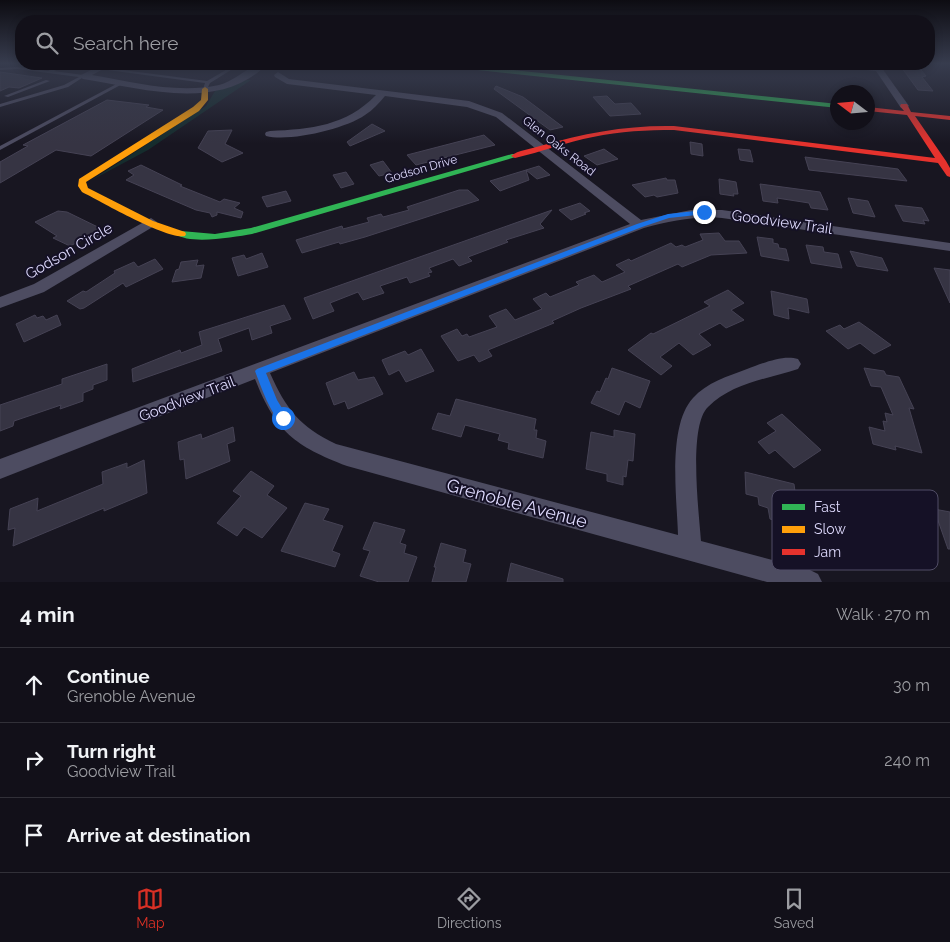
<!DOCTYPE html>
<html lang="en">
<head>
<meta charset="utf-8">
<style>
  :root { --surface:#121019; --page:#1b1922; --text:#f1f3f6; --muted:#9c9da2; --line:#313038; --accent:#d93025 }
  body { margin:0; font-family:Raleway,sans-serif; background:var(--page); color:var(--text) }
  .compass { position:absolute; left:830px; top:85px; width:45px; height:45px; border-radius:50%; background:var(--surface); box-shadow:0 2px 8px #0003; rotate:286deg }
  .stop { position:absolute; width:15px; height:15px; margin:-11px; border:4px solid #1a73e8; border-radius:50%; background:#fff }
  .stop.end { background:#1a73e8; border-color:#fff; box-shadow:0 1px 5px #0008 }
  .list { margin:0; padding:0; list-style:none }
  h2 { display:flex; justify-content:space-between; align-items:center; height:65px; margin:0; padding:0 20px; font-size:21px }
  h2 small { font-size:16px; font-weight:400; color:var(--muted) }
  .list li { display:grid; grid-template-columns:32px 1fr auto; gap:15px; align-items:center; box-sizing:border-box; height:75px; padding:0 20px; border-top:1px solid var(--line) }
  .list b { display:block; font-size:19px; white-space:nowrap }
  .list p { margin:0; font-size:16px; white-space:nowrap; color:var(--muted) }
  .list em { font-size:16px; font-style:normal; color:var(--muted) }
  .icon { flex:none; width:28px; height:28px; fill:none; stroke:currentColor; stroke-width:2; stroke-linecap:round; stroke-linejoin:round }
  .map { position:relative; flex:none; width:950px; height:582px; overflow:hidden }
  .search { position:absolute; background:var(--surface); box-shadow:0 2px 8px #0003; left:15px; right:15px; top:15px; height:55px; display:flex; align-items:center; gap:12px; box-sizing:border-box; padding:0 18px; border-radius:20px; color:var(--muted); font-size:19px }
  .sheet { height:290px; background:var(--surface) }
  nav { display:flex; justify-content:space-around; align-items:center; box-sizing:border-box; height:70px; border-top:1px solid var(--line); background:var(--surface); font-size:14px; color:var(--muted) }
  nav a { display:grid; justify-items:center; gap:2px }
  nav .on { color:var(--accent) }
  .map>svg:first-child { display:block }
  .green { fill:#152c2d }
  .building { fill:#363443; stroke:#454254 }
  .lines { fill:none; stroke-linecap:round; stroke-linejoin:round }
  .lane { fill:#4d4c61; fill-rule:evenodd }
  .street { fill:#4d4c61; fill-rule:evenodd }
  .fast { fill:#30b455; fill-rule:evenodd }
  .slow { fill:#ff9f0a; fill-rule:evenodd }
  .jam { fill:#e5322d; fill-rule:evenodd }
  .route { fill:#1a73e8 }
  .labels { text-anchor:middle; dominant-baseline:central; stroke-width:4; stroke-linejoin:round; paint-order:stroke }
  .far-street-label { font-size:12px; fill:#ddd9fc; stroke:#151126 }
  .street-label { font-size:15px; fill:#ddd9fc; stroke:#151126 }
  .near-street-label { font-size:18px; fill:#ddd9fc; stroke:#151126 }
  .key { fill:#151126; stroke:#514d66; stroke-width:1 }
  .key-label { font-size:14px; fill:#ddd9fc }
</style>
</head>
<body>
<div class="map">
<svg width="950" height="582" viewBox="0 0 950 582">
  <rect width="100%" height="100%" fill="#181621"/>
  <path class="green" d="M 246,80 L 251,80 L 148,150 L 90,181 L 206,106 L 215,91 Z"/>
  <g class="building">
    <path d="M 899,64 L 916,64 L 926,76 L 922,77 L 933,91 L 918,90 Z"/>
    <path d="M 0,72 L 42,78 L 19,88 L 9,87 L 0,91 Z"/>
    <path d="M 496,86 L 523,97 L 563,127 L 550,130 L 494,89 Z"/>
    <path d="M 607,96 L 615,104 L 631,103 L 641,114 L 610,116 L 593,97 Z"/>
    <path d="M 107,100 L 149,105 L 146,107 L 163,110 L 91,156 L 56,150 L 0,183 L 0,162 L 28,146 L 23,145 Z"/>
    <path d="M 372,124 L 385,131 L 350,146 L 347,142 Z"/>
    <path d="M 232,130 L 225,144 L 243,153 L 222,162 L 198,148 L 208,131 Z"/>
    <path d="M 484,135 L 495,145 L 416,165 L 407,155 Z"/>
    <path d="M 690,142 L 702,144 L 703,156 L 691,154 Z"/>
    <path d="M 604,149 L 618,159 L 597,165 L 584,156 Z"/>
    <path d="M 738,149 L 750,150 L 753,162 L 740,160 Z"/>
    <path d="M 805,157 L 898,169 L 907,181 L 809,170 Z"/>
    <path d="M 383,161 L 392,173 L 379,176 L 370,165 Z"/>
    <path d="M 141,165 L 182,185 L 180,186 L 220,202 L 224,199 L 240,203 L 234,208 L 243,212 L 241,218 L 217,212 L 217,215 L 212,217 L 210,213 L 196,210 L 126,180 L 134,175 L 128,171 Z"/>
    <path d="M 539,166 L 550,175 L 537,179 L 526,170 Z"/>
    <path d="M 526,170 L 529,180 L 500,191 L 490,181 Z"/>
    <path d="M 346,172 L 354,184 L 341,188 L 333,175 Z"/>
    <path d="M 666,178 L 667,180 L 675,180 L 678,193 L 657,197 L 654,195 L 645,197 L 632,185 Z"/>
    <path d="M 719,179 L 736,182 L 738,194 L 733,194 L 734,196 L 720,194 Z"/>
    <path d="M 760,184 L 820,192 L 828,210 L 811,208 L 809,203 L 777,198 L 778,203 L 763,201 Z"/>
    <path d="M 459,190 L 468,190 L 479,200 L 365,237 L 340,244 L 339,242 L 302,253 L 296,240 L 342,226 L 343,229 L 369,222 L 367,218 L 381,214 L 383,217 L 409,210 L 407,207 Z"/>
    <path d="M 286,191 L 291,201 L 267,207 L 262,197 Z"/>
    <path d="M 848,198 L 868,201 L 875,217 L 853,213 Z"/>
    <path d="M 580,203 L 590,211 L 584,213 L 586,214 L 571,220 L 559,210 Z"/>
    <path d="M 895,205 L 922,208 L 929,221 L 923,220 L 925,224 L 903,221 Z"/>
    <path d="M 552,210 L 540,224 L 544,228 L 506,240 L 508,242 L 468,257 L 472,261 L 459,266 L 453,259 L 429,268 L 432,272 L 428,273 L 430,276 L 410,283 L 407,277 L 380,286 L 384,293 L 363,300 L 358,292 L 330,303 L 334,311 L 313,319 L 304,298 Z"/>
    <path d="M 58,211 L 67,212 L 106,231 L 91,240 L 86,238 L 70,246 L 53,238 L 57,236 L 35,222 Z"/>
    <path d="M 719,233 L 725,241 L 739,241 L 747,253 L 711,255 L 682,267 L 678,264 L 628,286 L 631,289 L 581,308 L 552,321 L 554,323 L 488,350 L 492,356 L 479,362 L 474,355 L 458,361 L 441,336 L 457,329 L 462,336 L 467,334 L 469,337 L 497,327 L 489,316 L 506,309 L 515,320 L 542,309 L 533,299 L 546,293 L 550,297 L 579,285 L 576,282 L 594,275 L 602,282 L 625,272 L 616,265 L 629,259 L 631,261 L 671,243 L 676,247 L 682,245 L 685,247 L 703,240 L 700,234 Z"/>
    <path d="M 757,237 L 773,239 L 773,243 L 778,244 L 779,248 L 786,249 L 789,261 L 761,256 Z"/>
    <path d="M 806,245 L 823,247 L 824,252 L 838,254 L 842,268 L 811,263 Z"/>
    <path d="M 850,251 L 882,258 L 888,271 L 857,266 Z"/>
    <path d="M 262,253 L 268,267 L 238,276 L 232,258 L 244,255 L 246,259 Z"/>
    <path d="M 155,259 L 163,269 L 126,287 L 123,283 L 84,308 L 80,309 L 67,301 L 83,291 L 86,292 L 115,273 L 114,271 L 134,262 L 138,267 Z"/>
    <path d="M 198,260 L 196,266 L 204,265 L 201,278 L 172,282 L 176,270 L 179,269 L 181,262 Z"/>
    <path d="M 934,268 L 950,270 L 950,303 Z"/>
    <path d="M 728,290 L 744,303 L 731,310 L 744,320 L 726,328 L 720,323 L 699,334 L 711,345 L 693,355 L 679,343 L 660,357 L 672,366 L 661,375 L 628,350 L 651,333 L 653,334 L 710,306 L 704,302 Z"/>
    <path d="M 771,291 L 807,299 L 809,313 L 788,308 L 789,319 L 774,315 Z"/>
    <path d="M 284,305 L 291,319 L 270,326 L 272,333 L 252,340 L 249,328 L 218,339 L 222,351 L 133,382 L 132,369 L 180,350 L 181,353 L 202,345 L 199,332 Z"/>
    <path d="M 35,315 L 37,318 L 43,316 L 46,320 L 57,315 L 61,325 L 24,342 L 16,324 Z"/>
    <path d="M 859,322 L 876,334 L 891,345 L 874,354 L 860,343 L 848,349 L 826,331 L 840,325 L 844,329 Z"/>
    <path d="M 421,349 L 434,371 L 406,382 L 399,370 L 389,375 L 382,360 L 405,351 L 408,355 Z"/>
    <path d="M 107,364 L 107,380 L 93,385 L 93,389 L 83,393 L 83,401 L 60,409 L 61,405 L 14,421 L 13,426 L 0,431 L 0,405 L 62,384 L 62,379 Z"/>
    <path d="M 612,368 L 650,381 L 640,408 L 625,401 L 619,415 L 591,403 L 597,391 L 600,392 L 606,378 L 608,379 Z"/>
    <path d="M 864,368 L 884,371 L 886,375 L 899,377 L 914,409 L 909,408 L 922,453 L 895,446 L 896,450 L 873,444 L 869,427 L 885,431 L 883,421 L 887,422 L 885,413 L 893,415 L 881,387 L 871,386 Z"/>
    <path d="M 354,372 L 358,380 L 374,377 L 383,394 L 348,409 L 345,401 L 334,405 L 326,383 Z"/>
    <path d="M 456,399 L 536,419 L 534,430 L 537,430 L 536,438 L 546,441 L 543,458 L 508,449 L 509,443 L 498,440 L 500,434 L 465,425 L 461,437 L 432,429 L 438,413 L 450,416 Z"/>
    <path d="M 782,414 L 821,450 L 794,468 L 775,450 L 769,454 L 758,442 L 776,431 L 767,423 Z"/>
    <path d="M 233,427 L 235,441 L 227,444 L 230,461 L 186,479 L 184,459 L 180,460 L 178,442 L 201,434 L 202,439 Z"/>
    <path d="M 614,430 L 635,434 L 633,461 L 628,460 L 626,477 L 623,476 L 623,485 L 607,481 L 607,474 L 586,469 L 591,432 L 614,437 Z"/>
    <path d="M 144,460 L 147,493 L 104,511 L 104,508 L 13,546 L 15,528 L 8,530 L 10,509 L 38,498 L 37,511 L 103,484 L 102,472 L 127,463 L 127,468 Z"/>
    <path d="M 251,471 L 274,486 L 267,495 L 287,508 L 262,538 L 244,527 L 237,536 L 217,523 L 241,496 L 233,491 Z"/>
    <path d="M 745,472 L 794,484 L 800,527 L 770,519 L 768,508 L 759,505 L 758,497 L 746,494 Z"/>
    <path d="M 305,503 L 329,509 L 323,520 L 343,526 L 332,551 L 340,554 L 335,567 L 281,551 Z"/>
    <path d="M 934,509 L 950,512 L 950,549 L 948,549 Z"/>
    <path d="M 374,522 L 405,530 L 400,543 L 406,545 L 404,553 L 417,557 L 408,582 L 379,582 L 360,576 L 370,551 L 363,549 Z"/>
    <path d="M 441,543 L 466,550 L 463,562 L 471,564 L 466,582 L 432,582 L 436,567 L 434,567 Z"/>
    <path d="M 511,563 L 563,579 L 563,582 L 507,582 Z"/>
  </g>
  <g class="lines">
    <g class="lane">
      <path d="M 45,64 L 62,65 L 71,64 L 54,71 L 83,75 L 85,76 L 68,87 L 0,107 L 0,104 L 64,85 L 79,77 L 17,69 L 0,70 L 0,68 L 17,67 L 48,71 L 58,67 Z"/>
      <path d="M 216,64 L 244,64 L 260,67 L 258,68 L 239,65 L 210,83 L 207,89 L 205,90 L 203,89 L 205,83 L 100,69 L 98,68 L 100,67 L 207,81 L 231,67 Z"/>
      <path d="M 46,80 L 50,81 L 8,97 L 4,96 Z"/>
      <path d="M 122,81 L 126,82 L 0,150 L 0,146 Z"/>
    </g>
    <g class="street">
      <path d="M 103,64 L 113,64 L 92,75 C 133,82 177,94 219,85 C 236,81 250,63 267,64 C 220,113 141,88 83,79 L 79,76 Z"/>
      <path d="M 821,64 L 872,66 L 871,64 L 879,64 L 909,106 L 904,109 L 901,108 L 876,71 L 825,66 Z"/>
      <path d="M 278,72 L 289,79 L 469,101 L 502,113 L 641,220 L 691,210 L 722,210 L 950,243 L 950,251 L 722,218 C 695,216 670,221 644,228 L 270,373 C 286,409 300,427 336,444 L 678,535 C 677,499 667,426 693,398 C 706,383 728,376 747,369 C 761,364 783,354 798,359 L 801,364 L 798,369 C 767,379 732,383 708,407 C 688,426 699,513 701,541 L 810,570 L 818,574 L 822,582 L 767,582 L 347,466 C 295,446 276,432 255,379 L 0,479 L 0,459 L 630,224 L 496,117 L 467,107 L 385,96 C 379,103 373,110 365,115 C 345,129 290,142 266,136 L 265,134 L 266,132 L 270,131 C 311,129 346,126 376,95 L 287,84 L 275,77 L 274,75 Z"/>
      <path d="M 151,218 L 157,222 L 156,225 L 44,292 L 0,308 L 0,297 L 34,284 Z"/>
    </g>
    <g class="fast">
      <path d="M 437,64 L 455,64 L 838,104 L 838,108 L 440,66 Z"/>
      <path d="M 512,154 L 518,154 L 519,156 L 252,234 C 235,237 189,245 176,234 L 181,231 L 215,234 L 251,228 Z"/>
    </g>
    <path class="slow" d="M 205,87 L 208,89 L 208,100 L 199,111 L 86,182 L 88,188 L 153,221 L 185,232 L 186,234 L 185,236 C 167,240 100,201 82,192 L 78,186 L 79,179 L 193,107 L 201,100 L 202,89 Z"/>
    <path class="jam" d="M 901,104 L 907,104 L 911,112 L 950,116 L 950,120 L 915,116 L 946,161 L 950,168 L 950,177 L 947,176 L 938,163 L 674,130 C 647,130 620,131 593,137 C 567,142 541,152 515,158 L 511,156 C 518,150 531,149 540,146 C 584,133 628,125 674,126 L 935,158 L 907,115 L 868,111 L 868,107 L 904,111 L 900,106 Z"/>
  </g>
  <linearGradient id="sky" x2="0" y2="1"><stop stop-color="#0d0c12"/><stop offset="0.44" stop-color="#373c4e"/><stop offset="1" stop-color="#373c4e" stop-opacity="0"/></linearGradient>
  <rect width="950" height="144" fill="url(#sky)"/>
  <path class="route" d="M 704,210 L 706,211 L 706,214 L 669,218 L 642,227 L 266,373 L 277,400 L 288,418 L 283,423 C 271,417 260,384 255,371 L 257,369 L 637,224 L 668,214 Z"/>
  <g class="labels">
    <g class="far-street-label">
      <text transform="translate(559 146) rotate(38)">Glen Oaks Road</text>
      <text transform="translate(421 169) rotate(-16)">Godson Drive</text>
    </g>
    <g class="street-label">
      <text transform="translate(782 222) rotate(8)">Goodview Trail</text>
      <text transform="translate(69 251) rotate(-30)">Godson Circle</text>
      <text transform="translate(187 399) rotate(-21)">Goodview Trail</text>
    </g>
    <g class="near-street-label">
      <text transform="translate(517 503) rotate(15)">Grenoble Avenue</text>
    </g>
  </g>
  <rect x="772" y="490" width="166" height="80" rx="8" class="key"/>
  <rect x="782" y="504" width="23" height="6" fill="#30b455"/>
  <rect x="782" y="526" width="23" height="7" fill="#ff9f0a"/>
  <rect x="782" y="549" width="23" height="6" fill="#e5322d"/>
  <g class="key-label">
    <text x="814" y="512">Fast</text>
    <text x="814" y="534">Slow</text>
    <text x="814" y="557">Jam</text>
  </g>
</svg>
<svg class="compass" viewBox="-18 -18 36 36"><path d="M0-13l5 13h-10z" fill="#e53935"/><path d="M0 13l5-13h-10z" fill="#9c9da2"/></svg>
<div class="stop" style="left:283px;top:418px"></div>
<div class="stop end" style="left:704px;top:212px"></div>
<div class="search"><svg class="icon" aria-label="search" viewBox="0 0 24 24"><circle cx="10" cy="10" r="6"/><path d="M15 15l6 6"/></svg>Search here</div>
</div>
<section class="sheet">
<h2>4 min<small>Walk · 270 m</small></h2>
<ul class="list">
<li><svg class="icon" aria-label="ahead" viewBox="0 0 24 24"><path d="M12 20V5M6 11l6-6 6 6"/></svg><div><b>Continue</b><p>Grenoble Avenue</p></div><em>30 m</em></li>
<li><svg class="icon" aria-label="right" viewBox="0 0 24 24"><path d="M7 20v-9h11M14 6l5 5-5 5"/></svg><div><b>Turn right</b><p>Goodview Trail</p></div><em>240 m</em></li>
<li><svg class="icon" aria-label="arrive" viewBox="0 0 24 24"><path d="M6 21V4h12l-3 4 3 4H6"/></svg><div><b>Arrive at destination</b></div></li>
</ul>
</section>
<nav>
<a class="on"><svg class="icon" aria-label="map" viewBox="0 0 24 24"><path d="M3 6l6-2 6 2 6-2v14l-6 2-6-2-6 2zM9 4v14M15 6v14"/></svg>Map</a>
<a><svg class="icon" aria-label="directions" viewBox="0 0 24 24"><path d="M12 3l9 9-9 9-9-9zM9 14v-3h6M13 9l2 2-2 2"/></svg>Directions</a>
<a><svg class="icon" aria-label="saved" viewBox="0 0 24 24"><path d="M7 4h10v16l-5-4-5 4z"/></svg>Saved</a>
</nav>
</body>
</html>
